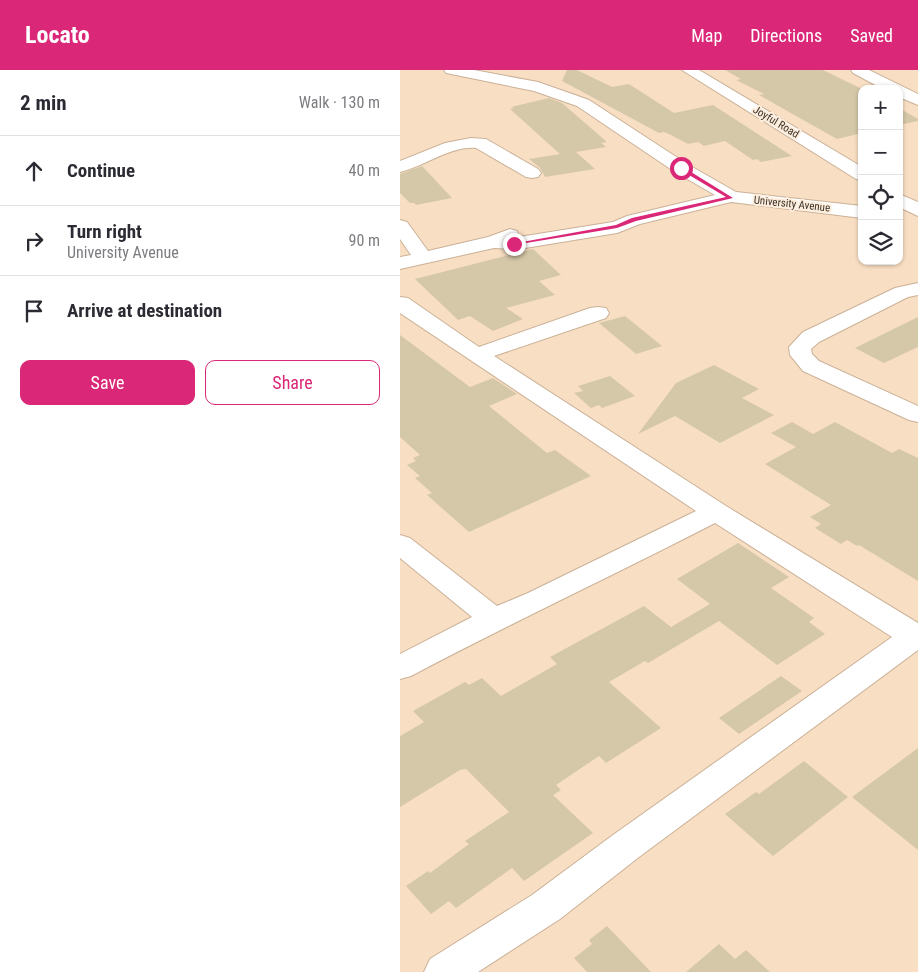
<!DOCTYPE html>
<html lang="en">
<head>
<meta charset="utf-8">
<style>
  :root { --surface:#fff; --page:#f2f2f3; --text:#2b2b33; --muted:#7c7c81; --line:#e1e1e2; --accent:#db2777 }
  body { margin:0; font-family:"Roboto Condensed",sans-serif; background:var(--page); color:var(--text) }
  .controls { position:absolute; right:15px; top:15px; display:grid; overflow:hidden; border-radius:10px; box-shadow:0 1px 4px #0004 }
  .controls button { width:45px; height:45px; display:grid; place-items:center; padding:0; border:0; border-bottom:1px solid var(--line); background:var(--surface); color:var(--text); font:25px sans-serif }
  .stop { position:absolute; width:15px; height:15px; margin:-11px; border:4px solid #db2777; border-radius:50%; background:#fff }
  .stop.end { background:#db2777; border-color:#fff; box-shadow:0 1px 5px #0008 }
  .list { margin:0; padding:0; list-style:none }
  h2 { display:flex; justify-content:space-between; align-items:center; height:65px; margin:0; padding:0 20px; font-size:21px }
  h2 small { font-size:16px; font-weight:400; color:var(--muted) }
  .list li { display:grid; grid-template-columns:32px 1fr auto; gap:15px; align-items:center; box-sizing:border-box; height:70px; padding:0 20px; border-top:1px solid var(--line) }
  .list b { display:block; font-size:19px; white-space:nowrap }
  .list p { margin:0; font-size:16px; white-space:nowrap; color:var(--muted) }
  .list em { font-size:16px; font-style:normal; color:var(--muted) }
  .actions { display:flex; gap:10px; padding:15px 20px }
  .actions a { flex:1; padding:11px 0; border:1px solid var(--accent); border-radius:10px; text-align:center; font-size:18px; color:var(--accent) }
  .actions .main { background:var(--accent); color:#fff }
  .icon { flex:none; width:28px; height:28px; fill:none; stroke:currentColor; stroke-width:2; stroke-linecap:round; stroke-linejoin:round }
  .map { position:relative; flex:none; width:518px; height:902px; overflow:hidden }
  header { display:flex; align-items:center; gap:30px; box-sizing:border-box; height:70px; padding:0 25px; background:var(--accent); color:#fff }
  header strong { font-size:24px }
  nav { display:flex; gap:28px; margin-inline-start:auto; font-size:18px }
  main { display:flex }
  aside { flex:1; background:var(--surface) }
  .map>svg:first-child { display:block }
  .building { fill:#d5c8a8 }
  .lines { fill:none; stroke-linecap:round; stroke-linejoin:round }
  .minor-casing { stroke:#cab197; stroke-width:2 }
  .minor { fill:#fff; fill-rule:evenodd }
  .route { fill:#db2777 }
  .labels { text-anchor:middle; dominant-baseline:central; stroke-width:4; stroke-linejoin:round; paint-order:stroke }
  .far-street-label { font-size:11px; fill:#3d3329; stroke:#fdeddd }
</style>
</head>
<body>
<header>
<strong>Locato</strong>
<nav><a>Map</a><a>Directions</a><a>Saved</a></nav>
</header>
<main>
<aside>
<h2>2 min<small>Walk · 130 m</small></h2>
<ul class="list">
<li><svg class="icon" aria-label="ahead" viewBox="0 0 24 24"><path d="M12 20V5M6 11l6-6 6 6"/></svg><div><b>Continue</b></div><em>40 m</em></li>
<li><svg class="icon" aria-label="right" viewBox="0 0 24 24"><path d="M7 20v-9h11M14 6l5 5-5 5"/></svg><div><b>Turn right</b><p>University Avenue</p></div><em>90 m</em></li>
<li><svg class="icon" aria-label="arrive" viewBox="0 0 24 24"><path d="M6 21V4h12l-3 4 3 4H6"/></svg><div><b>Arrive at destination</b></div></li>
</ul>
<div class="actions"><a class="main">Save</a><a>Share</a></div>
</aside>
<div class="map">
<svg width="518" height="902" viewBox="0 0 518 902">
  <rect width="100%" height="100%" fill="#f8dec3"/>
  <g class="building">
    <path d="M 167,0 L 177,0 L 212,17 L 229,14 L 274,43 L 313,35 L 392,86 L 361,92 L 357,89 L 353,90 L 325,71 L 304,76 L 298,72 L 288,74 L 271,65 L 264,62 L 259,63 L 162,11 Z"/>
    <path d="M 325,0 L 423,0 L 462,19 L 462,63 L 437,69 L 359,25 L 364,24 L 336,10 L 341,9 Z"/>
    <path d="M 149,28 L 162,33 L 207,72 L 201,73 L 206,77 L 176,82 L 195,99 L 145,107 L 140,98 L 129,89 L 160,84 L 110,39 L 114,38 L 111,37 Z"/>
    <path d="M 499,38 L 518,49 L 518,51 L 499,55 Z"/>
    <path d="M 22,96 L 52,128 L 16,135 L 14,133 L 10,133 L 0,123 L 0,104 Z"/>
    <path d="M 133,179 L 161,205 L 139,211 L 155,225 L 106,238 L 123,249 L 93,261 L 70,246 L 58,250 L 15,209 Z"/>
    <path d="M 225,246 L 262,276 L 236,284 L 199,253 Z"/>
    <path d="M 518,247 L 518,277 L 484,293 L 455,278 Z"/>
    <path d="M 0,265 L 70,317 L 93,308 L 117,324 L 89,336 L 147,383 L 155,380 L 191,406 L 69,462 L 27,425 L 32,423 L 15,408 L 20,406 L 7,395 L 16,391 L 13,388 L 20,385 L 0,367 Z"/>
    <path d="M 314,295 L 359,319 L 342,328 L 374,345 L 320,373 L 275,346 L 238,364 L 276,313 Z"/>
    <path d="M 210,306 L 235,326 L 202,338 L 199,335 L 191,338 L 174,323 L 183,321 L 178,316 Z"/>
    <path d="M 392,352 L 413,364 L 435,352 L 492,383 L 499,379 L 518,388 L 518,511 L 459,475 L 457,476 L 447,470 L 441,474 L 415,458 L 421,454 L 410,447 L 431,435 L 365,394 L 396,377 L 371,363 Z"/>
    <path d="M 338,473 L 389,507 L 371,518 L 414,548 L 409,552 L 425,564 L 377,595 L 319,551 L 248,593 L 245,591 L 209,612 L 261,658 L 206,693 L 199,686 L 156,715 L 161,720 L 153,725 L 193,763 L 124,811 L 112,798 L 56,838 L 49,831 L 31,844 L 6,816 L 28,801 L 30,803 L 69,774 L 65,771 L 109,742 L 66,699 L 60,700 L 0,737 L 0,666 L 24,652 L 13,641 L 65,612 L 69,615 L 82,608 L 101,626 L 157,594 L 150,587 L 244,536 L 271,557 L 310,534 L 277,509 Z"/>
    <path d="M 381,606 L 402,621 L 339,664 L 319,648 Z"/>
    <path d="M 518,678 L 518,780 L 452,727 Z"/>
    <path d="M 404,691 L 448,727 L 373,786 L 325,744 L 356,722 L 359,724 Z"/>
    <path d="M 207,856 L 251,902 L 187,902 L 174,888 L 192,874 L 189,870 Z"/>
    <path d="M 319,874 L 335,889 L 346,880 L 370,902 L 286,902 Z"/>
  </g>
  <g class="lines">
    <defs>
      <g id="minor">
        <path d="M 44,0 L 74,0 L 138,12 L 189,30 L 287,94 L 336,122 L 462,136 L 462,148 L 331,132 L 240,154 L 217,163 L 119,179 L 94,178 L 0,199 L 0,187 L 11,185 L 0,169 L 0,150 L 7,152 L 28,181 L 88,167 L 110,159 L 117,161 L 119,167 L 213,152 L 227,146 L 315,125 L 275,102 L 177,36 L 134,21 L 51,4 L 46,3 Z"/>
        <path d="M 282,0 L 299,0 L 462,97 L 462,110 L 456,109 Z"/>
        <path d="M 451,0 L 469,0 L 518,24 L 518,35 L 499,27 L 499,19 L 483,19 L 453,3 Z"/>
        <path d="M 71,68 L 86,69 L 138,99 L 141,103 L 138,107 L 132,108 L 126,107 L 76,78 C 49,76 26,96 0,102 L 0,91 L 45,73 Z"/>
        <path d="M 499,124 L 518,132 L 518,146 L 499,137 Z"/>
        <path d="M 518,213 L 518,225 L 508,227 L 419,272 L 411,279 L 412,284 L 419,291 L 518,336 L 518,352 L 509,350 L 403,301 L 390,285 L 389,277 L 403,262 L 495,218 Z"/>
        <path d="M 0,227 L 8,228 L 79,277 L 190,238 L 198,237 L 206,238 L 209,243 L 206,248 L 94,286 L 326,436 L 518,553 L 518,580 L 239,787 L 160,849 L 78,902 L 24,902 L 30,889 L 132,825 L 213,765 L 492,567 L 315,453 C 214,505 111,553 11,606 L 0,609 L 0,584 L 72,547 L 0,488 L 0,465 L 10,468 L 97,536 L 128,523 L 296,441 L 0,243 Z"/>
      </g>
    </defs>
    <use href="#minor" class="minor-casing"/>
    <use href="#minor" class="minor"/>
  </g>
  <path class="route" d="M 279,97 L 283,97 L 333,128 L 236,151 L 217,158 L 114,175 L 111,174 L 216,155 L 232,148 L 326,127 L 279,99 Z"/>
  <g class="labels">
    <g class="far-street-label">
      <text transform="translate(376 52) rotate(31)">Joyful Road</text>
      <text transform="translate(392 134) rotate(6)">University Avenue</text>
    </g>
  </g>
</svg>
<div class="controls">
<button>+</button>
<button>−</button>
<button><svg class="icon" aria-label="locate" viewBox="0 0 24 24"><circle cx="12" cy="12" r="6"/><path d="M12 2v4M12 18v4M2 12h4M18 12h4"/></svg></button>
<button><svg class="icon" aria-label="layers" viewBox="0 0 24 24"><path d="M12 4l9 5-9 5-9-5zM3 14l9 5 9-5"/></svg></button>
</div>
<div class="stop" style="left:281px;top:98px"></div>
<div class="stop end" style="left:114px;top:174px"></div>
</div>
</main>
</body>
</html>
